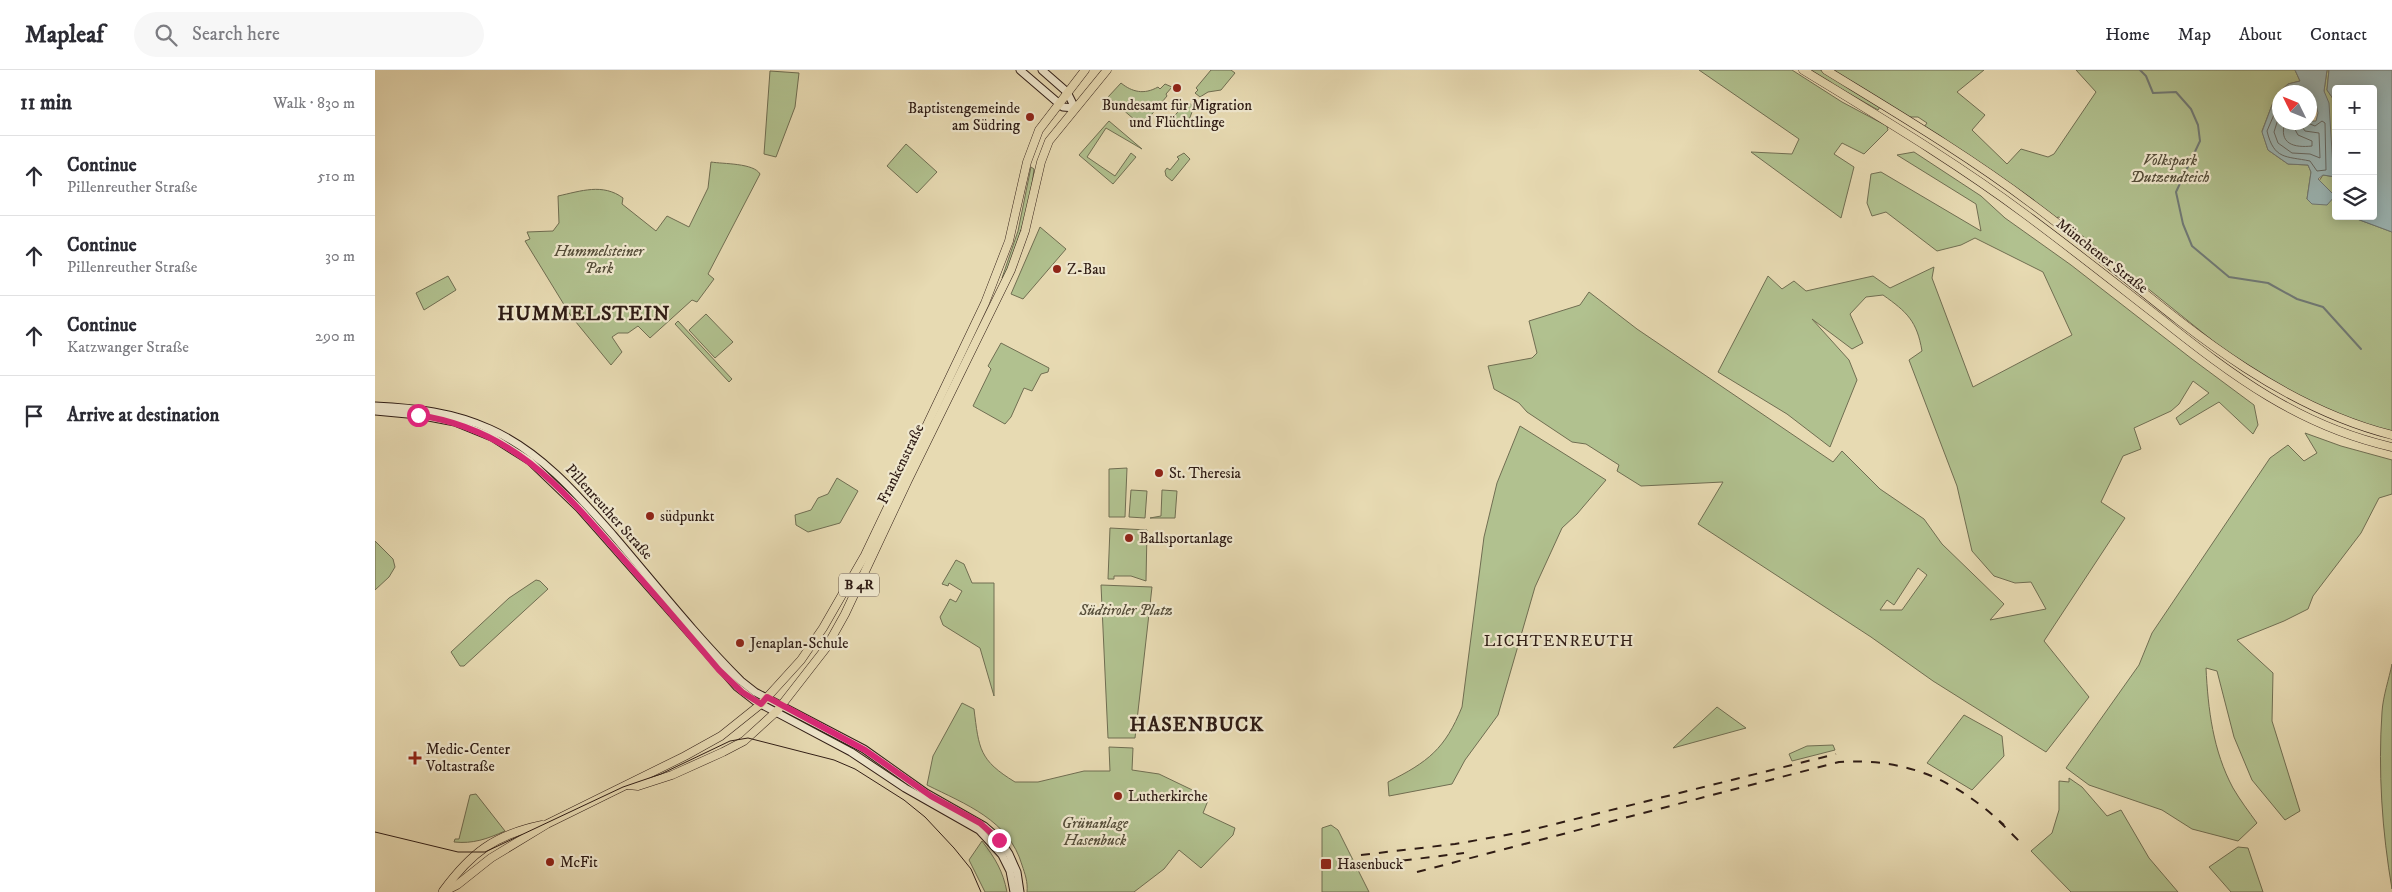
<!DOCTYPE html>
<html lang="en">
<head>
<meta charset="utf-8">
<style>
  :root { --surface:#fff; --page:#f7f7f7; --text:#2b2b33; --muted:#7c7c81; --line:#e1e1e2 }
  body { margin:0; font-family:"IM FELL DW Pica",serif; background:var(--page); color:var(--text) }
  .controls { position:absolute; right:15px; top:15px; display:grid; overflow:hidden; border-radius:5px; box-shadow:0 2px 12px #0003 }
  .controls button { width:45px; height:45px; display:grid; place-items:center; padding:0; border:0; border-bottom:1px solid var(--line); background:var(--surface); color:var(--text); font:25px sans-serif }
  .compass { position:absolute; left:1897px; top:15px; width:45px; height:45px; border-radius:50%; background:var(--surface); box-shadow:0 2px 12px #0003; rotate:313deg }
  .stop { position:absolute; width:15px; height:15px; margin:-11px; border:4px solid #db2777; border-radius:50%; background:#fff }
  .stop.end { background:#db2777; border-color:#fff; box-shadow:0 1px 5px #0008 }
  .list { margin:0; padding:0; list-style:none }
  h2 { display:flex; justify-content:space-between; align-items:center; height:65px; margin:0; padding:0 20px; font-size:21px }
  h2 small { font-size:16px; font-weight:400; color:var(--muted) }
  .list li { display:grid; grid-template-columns:32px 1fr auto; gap:15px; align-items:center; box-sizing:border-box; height:80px; padding:0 20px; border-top:1px solid var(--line) }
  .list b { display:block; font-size:19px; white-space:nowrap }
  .list p { margin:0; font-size:16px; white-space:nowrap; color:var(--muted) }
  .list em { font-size:16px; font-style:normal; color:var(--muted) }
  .icon { flex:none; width:28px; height:28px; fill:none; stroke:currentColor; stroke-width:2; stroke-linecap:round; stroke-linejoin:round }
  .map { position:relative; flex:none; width:2017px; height:822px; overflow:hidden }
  header { display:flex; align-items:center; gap:30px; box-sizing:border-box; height:70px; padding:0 25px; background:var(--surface); border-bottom:1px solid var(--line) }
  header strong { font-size:24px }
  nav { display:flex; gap:28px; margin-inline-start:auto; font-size:18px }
  .search { width:350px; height:45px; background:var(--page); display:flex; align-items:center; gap:12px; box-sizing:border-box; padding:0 18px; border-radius:28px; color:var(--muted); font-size:19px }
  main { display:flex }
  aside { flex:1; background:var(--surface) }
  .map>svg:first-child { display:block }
  .green { fill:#b1c18f; stroke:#706e52; fill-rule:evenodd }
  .water { fill:#9cb8b8; stroke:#707a77 }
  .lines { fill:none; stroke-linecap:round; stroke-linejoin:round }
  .shore { stroke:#666a66; stroke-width:1 }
  .stream { stroke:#707a77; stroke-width:2 }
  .secondary-casing { stroke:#2f1c15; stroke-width:9 }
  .primary-casing { stroke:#2f1c15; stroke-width:9 }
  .secondary { stroke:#efe7cd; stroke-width:7 }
  .primary { stroke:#e7dab2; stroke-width:8 }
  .tram { stroke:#2f1c15; stroke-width:1 }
  .rail { stroke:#2f1c15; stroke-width:2; stroke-dasharray:9 9; stroke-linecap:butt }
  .route { stroke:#db2777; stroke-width:6 }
  .poi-dot { fill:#8f2418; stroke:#efe7cd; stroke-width:2 }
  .labels { text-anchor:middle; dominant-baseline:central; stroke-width:4.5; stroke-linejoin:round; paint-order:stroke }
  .shield { fill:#efe7cd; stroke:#69594c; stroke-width:1 }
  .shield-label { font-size:14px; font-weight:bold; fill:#2f1c15 }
  .poi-label { font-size:15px; fill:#2f1c15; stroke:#efe7cd; text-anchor:start }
  .park-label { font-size:15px; font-style:italic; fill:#564e3a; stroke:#efe7cd }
  .street-label { font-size:15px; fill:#2f1c15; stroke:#efe7cd }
  .neighbourhood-label { font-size:16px; letter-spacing:1px; fill:#2f1c15; stroke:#efe7cd }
  .district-label { font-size:20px; font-weight:bold; letter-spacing:1px; fill:#2f1c15; stroke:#efe7cd }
</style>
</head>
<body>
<header>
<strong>Mapleaf</strong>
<div class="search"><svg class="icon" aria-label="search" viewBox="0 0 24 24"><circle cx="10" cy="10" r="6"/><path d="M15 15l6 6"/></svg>Search here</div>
<nav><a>Home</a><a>Map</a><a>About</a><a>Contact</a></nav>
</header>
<main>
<aside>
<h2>11 min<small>Walk · 830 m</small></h2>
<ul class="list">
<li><svg class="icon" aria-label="ahead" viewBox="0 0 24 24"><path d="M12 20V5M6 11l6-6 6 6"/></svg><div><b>Continue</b><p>Pillenreuther Straße</p></div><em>510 m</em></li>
<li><svg class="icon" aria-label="ahead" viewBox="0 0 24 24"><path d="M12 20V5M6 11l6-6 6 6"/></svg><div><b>Continue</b><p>Pillenreuther Straße</p></div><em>30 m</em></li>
<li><svg class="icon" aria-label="ahead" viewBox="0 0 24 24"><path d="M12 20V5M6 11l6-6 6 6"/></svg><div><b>Continue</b><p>Katzwanger Straße</p></div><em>290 m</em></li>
<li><svg class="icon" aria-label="arrive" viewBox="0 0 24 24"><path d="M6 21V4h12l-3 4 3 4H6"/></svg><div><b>Arrive at destination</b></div></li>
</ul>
</aside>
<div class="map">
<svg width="2017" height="822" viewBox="0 0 2017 822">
  <rect width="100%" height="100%" fill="#e7dab2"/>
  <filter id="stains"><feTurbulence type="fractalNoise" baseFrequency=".004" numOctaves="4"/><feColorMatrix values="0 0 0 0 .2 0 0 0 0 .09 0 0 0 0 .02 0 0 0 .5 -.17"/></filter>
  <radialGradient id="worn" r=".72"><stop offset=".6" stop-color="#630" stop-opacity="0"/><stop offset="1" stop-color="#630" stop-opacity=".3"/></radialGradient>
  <g class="green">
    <path d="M 836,0 L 856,0 L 860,3 L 846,20 L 833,22 L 825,27 L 820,23 L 823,20 L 821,18 Z"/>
    <path d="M 1324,0 L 1417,0 L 1467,32 L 1512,56 L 1513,60 L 1489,84 L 1467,73 L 1459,84 L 1479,97 L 1466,148 L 1376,82 L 1417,84 L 1424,69 Z"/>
    <path d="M 1433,0 L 1445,0 L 1505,37 L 1503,40 Z"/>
    <path d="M 1456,0 L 1609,0 L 1582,22 L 1610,45 L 1597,60 L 1632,94 L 1646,79 L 1673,87 L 1679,84 L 1721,22 L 1701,0 L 1920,0 L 1925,11 L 1913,14 L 1904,22 L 1897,35 L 1887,61 L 1893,80 L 1913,94 L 1933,95 L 1936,102 L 1932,129 L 1948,105 L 1961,107 L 1961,146 L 1974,146 L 2017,162 L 2017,362 L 1983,352 L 1917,324 L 1848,279 L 1684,147 L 1680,148 L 1549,57 L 1552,53 L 1543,47 L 1532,47 Z"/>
    <path d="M 1952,0 L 1954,0 L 1952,20 L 1961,33 L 1961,99 L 1958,98 L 1949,21 Z"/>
    <path d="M 395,1 L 424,3 L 420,37 L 401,87 L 389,84 Z"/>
    <path d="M 746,13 C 757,22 769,25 783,17 L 785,19 L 790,14 L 797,17 L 791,24 L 792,26 L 767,56 L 733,27 Z"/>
    <path d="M 813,32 L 819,37 L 812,55 L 808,55 L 802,50 L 797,56 L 793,52 Z"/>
    <path d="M 734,51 L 767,79 L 731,58 L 712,87 L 740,106 L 756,83 L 761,87 L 738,114 L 704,85 Z"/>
    <path d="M 531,74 L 562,102 L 542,123 L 512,96 Z"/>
    <path d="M 1539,82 L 1606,126 L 1630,148 L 1696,195 L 1817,289 L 1879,335 L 1883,355 L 1878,364 L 1844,332 L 1805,355 L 1801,348 L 1834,323 L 1818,311 L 1804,334 L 1796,341 L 1759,358 L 1766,379 L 1748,386 L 1726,432 L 1750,448 L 1669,571 L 1714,627 L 1671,682 L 1558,611 L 1496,567 L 1323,454 L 1348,412 L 1266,416 L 1242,401 L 1244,395 L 1211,374 L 1197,372 L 1152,342 L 1144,333 L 1119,319 L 1113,296 L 1157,288 L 1162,283 L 1154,251 L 1205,235 L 1214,222 L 1262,259 L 1458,392 L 1467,381 L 1505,419 L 1549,449 L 1567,474 L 1629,534 L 1615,550 L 1671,539 L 1656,512 L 1640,513 L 1619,506 L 1597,481 L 1582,416 L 1534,290 L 1547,281 C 1542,251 1532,242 1508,225 L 1491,227 L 1475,244 L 1488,273 L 1477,279 L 1437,249 L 1474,290 L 1482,310 L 1455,377 L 1412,344 L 1343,302 L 1393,206 L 1407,219 L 1419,211 L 1431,221 L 1498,206 L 1515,218 L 1559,197 L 1557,208 L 1598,317 L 1697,265 L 1668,202 L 1600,168 L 1586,175 L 1562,181 L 1511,142 L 1497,146 L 1492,133 L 1496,104 L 1506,102 L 1606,161 L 1601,134 L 1522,85 ZM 1543,498 L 1552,505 L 1527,540 L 1505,540 L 1512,530 L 1519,535 Z"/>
    <path d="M 809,83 L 815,89 L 797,111 L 791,106 L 790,101 L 792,98 L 795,100 L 804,89 L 802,87 Z"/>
    <path d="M 336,92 C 348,94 379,93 385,104 L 333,204 L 339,209 L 322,232 L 317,230 L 275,268 L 263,256 L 253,263 L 243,263 L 237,267 L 247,282 L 236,295 L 196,246 L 150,171 L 155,169 L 152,162 L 178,161 L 184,153 L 183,126 C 206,121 228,113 248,128 L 247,134 L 281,161 L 292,146 L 314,157 L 333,118 Z"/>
    <path d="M 656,97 L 659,99 C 655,139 643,171 629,209 L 627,208 L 643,161 Z"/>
    <path d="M 665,157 L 691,179 L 648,229 L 636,224 Z"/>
    <path d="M 73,206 L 81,220 L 49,240 L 41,223 Z"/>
    <path d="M 331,244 L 358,272 L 340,288 L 314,260 Z"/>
    <path d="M 303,251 L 357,309 L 354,312 L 300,254 Z"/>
    <path d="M 626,273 L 674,298 L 673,302 L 666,304 L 657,321 L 649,318 L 636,347 L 630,354 L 598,336 L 616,299 L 613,296 Z"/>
    <path d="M 1145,356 L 1231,410 L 1202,444 L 1187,458 L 1160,517 L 1123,645 L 1090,690 L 1077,714 L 1014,726 L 1013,712 C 1053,692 1070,679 1087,637 L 1109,467 L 1122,413 Z"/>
    <path d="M 1930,363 L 1966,376 L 2017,390 L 2017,424 L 2004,428 L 1986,463 L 1938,526 L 1933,539 L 1909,551 L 1862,570 L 1898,603 L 1897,651 L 1925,741 L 1910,750 L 1877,710 L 1859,667 L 1842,601 L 1831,598 C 1833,639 1838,681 1858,718 C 1865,730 1874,742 1882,753 L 1863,771 L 1817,759 L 1787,740 L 1714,715 L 1691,698 L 1764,595 L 1777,563 L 1895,388 L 1913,375 L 1929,391 L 1942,383 Z"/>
    <path d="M 752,398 L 750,447 L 734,447 L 734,399 Z"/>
    <path d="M 462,408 L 483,421 L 465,453 L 433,462 L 421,455 L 420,445 L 436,440 L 443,428 L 453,424 Z"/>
    <path d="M 756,420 L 772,421 L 770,448 L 754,447 Z"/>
    <path d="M 787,420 L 802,421 L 800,448 L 775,448 L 786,446 Z"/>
    <path d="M 735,458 L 772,460 L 771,511 L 756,506 L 739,506 L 739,509 L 733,509 Z"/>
    <path d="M 0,471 L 18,489 L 20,497 L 14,507 L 0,520 Z"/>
    <path d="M 581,490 L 589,494 L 597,513 L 619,513 L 619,626 L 605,578 L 568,555 L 565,547 L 575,529 L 581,532 L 587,521 L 574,513 L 573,516 L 567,514 Z"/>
    <path d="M 161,510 L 165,511 L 173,519 L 89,596 L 85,596 L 76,582 L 134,528 Z"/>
    <path d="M 726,515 L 777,517 L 760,668 L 733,668 Z"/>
    <path d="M 2017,594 L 2017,819 C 2007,761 2003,701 2007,642 C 2008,626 2014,609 2017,594 Z"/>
    <path d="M 587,633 L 599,639 C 604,679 604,690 640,712 L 663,712 L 709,701 L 735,701 L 734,677 L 758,678 L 757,700 L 784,704 L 834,728 L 828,743 L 860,758 L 858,765 L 826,798 L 804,780 L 789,799 L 759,822 L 652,822 C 653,812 650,804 647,795 C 634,750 590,734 552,715 L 558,686 Z"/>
    <path d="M 1342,637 L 1371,658 L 1298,678 Z"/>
    <path d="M 1589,645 L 1627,666 L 1629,686 L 1597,720 L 1552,693 Z"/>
    <path d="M 1458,675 L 1460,680 L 1417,691 L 1414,684 L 1432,676 Z"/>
    <path d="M 1694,708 L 1707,717 L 1732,746 L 1746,740 L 1774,788 L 1803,822 L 1696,822 L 1656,781 L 1677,763 L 1684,740 L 1684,711 L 1694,712 Z"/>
    <path d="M 101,724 L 130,761 C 112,769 98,774 79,772 L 80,769 L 84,769 L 95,725 Z"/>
    <path d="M 956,755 L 963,760 L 994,822 L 947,822 L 947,758 Z"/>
    <path d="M 607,771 C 620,788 628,801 632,822 L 610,822 L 594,790 Z"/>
    <path d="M 1863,777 L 1873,778 L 1888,822 L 1856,822 L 1834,797 Z"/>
  </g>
  <g class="water">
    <path d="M 1920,0 L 1952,0 L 1949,21 L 1954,33 L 1958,98 L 1961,99 L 1961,107 L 1948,105 L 1943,109 L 1960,126 L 1952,135 L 1937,134 L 1932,129 L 1936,102 L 1933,95 L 1913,94 L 1893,80 L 1887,62 L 1897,35 L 1904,25 L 1904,52 L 1941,51 L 1943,43 L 1941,35 L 1935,33 L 1934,22 L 1906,22 L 1913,14 L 1925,11 Z"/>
    <path d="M 1954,0 L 2017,0 L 2017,162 L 1974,146 L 1998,146 L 1998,19 L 1961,19 L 1961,33 L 1952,20 Z"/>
  </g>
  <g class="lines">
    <g class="shore">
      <path d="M 1904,33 L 1892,61 C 1899,90 1911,86 1935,91 L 1942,101 L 1951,100 L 1950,53 L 1947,51 L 1940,56 L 1930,52"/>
      <path d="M 1904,46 L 1899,62 L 1903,73 L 1917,83 L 1935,84 L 1945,88 L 1944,63 L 1930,61 L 1924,52"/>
      <path d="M 1910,52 C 1903,74 1919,78 1937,76 L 1937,71 L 1923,65 L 1916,52"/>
    </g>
    <path class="stream" d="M 1765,0 L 1771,6 L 1778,23 L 1801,22 L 1816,39 L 1823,55 L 1825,71 L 1801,122 L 1808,154 L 1817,176 L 1854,207 L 1893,213 L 1922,229 L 1948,237 L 1986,279"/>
    <defs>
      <g id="secondary">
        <path d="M 645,0 L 688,37 L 700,38 L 692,22 L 667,0"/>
        <path d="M 0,336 C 40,338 78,342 115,359 C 166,382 202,424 238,465 C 280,514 320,565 366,611 L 380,622 L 489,679 L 551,723 L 609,756 L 624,769 L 634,784 L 642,802 L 645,822"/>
        <path d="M 0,341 L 43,345 L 80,352 L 117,367 L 155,391 L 204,438 L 362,617 L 380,631 L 476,682 L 530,718 L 604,760 L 627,785 L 635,801 L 639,822"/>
      </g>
      <g id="primary">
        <path d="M 1428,0 C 1503,46 1579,91 1650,144 C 1696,178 1740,213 1785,248 C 1858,306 1924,356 2017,377"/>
        <path d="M 1451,0 C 1521,43 1592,85 1657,134 C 1771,218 1875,329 2017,365"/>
        <path d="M 253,715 L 263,716 L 297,705 L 348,682 L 369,671 L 402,641 L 451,578 L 470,544 L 533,410 L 636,200 L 650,161 L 666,92 L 674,71 L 732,0"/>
        <path d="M 68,821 C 96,783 119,765 167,755"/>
        <path d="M 68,822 L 82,815 L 116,788 L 172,754 L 310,686 L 346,666 L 386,634 L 426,590 L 448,558 L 490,485 L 610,233 L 634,171 L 652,92 L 664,60 L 710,0"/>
      </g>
    </defs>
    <use href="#secondary" class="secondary-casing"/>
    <use href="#primary" class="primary-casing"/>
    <use href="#secondary" class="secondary"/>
    <use href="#primary" class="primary"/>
    <path class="tram" d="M 0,762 L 83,782 L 110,782 L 248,717 L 286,704 L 355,671 L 373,668 L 459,690 L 480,699 L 529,730 L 550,747 L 579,778 L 596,799 L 606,822"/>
    <g class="rail">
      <path d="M 1624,751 L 1649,776"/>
      <path d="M 986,785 L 1080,774 L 1148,762 L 1461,684"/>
      <path d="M 992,795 L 1089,783"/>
      <path d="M 1042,802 L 1464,692 C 1532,688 1579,709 1629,755"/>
    </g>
  </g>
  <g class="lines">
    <path class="route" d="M 43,345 C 136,359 184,415 243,483 C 277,521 311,561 344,600 L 367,622 L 386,634 L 392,627 L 490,680 L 556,726 L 605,753 L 624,770"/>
  </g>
  <g class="poi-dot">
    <circle cx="802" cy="18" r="5"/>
    <circle cx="655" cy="47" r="5"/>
    <circle cx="682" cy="199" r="5"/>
    <circle cx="784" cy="403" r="5"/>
    <circle cx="275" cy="446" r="5"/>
    <circle cx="754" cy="468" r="5"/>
    <circle cx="365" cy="573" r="5"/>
    <path d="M37.5 680.5h5v5h5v5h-5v5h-5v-5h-5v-5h5z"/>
    <circle cx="743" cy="726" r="5"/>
    <circle cx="175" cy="792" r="5"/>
    <rect x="945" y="788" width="12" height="12" rx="2.5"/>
  </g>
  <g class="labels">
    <rect class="shield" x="464" y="503.5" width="40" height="23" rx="4"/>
    <g class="shield-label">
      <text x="484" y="515">B 4R</text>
    </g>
    <g class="poi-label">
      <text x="802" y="35" text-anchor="middle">Bundesamt für Migration<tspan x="802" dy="17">und Flüchtlinge</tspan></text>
      <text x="645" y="38" text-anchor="end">Baptistengemeinde<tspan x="645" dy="17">am Südring</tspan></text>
      <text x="692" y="199">Z-Bau</text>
      <text x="794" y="403">St. Theresia</text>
      <text x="285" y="446">südpunkt</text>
      <text x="764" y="468">Ballsportanlage</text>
      <text x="375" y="573">Jenaplan-Schule</text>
      <text x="51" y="679">Medic-Center<tspan x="51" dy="17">Voltastraße</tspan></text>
      <text x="753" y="726">Lutherkirche</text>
      <text x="185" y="792">McFit</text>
      <text x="962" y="794">Hasenbuck</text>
    </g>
    <g class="park-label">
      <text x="1795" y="90">Volkspark<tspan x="1795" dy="17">Dutzendteich</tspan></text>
      <text x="224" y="181">Hummelsteiner<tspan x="224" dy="17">Park</tspan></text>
      <text x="751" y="540">Südtiroler Platz</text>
      <text x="720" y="753">Grünanlage<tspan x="720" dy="17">Hasenbuck</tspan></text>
    </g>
    <g class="street-label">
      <text transform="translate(1727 186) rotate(38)">Münchener Straße</text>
      <text transform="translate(526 394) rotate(-64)">Frankenstraße</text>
      <text transform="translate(234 442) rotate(48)">Pillenreuther Straße</text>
    </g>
    <g class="neighbourhood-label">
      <text x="1184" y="571">LICHTENREUTH</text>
    </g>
    <g class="district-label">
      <text x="209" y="244">HUMMELSTEIN</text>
      <text x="822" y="655">HASENBUCK</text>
    </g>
  </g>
  <rect width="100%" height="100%" filter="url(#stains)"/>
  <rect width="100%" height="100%" fill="url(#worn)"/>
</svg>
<div class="controls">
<button>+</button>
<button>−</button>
<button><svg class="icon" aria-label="layers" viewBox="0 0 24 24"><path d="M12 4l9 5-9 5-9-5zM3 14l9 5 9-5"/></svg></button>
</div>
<svg class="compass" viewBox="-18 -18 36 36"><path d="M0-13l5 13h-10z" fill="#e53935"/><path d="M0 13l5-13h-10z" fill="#7c7c81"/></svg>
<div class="stop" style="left:43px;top:345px"></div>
<div class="stop end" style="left:624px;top:770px"></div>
</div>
</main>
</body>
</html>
